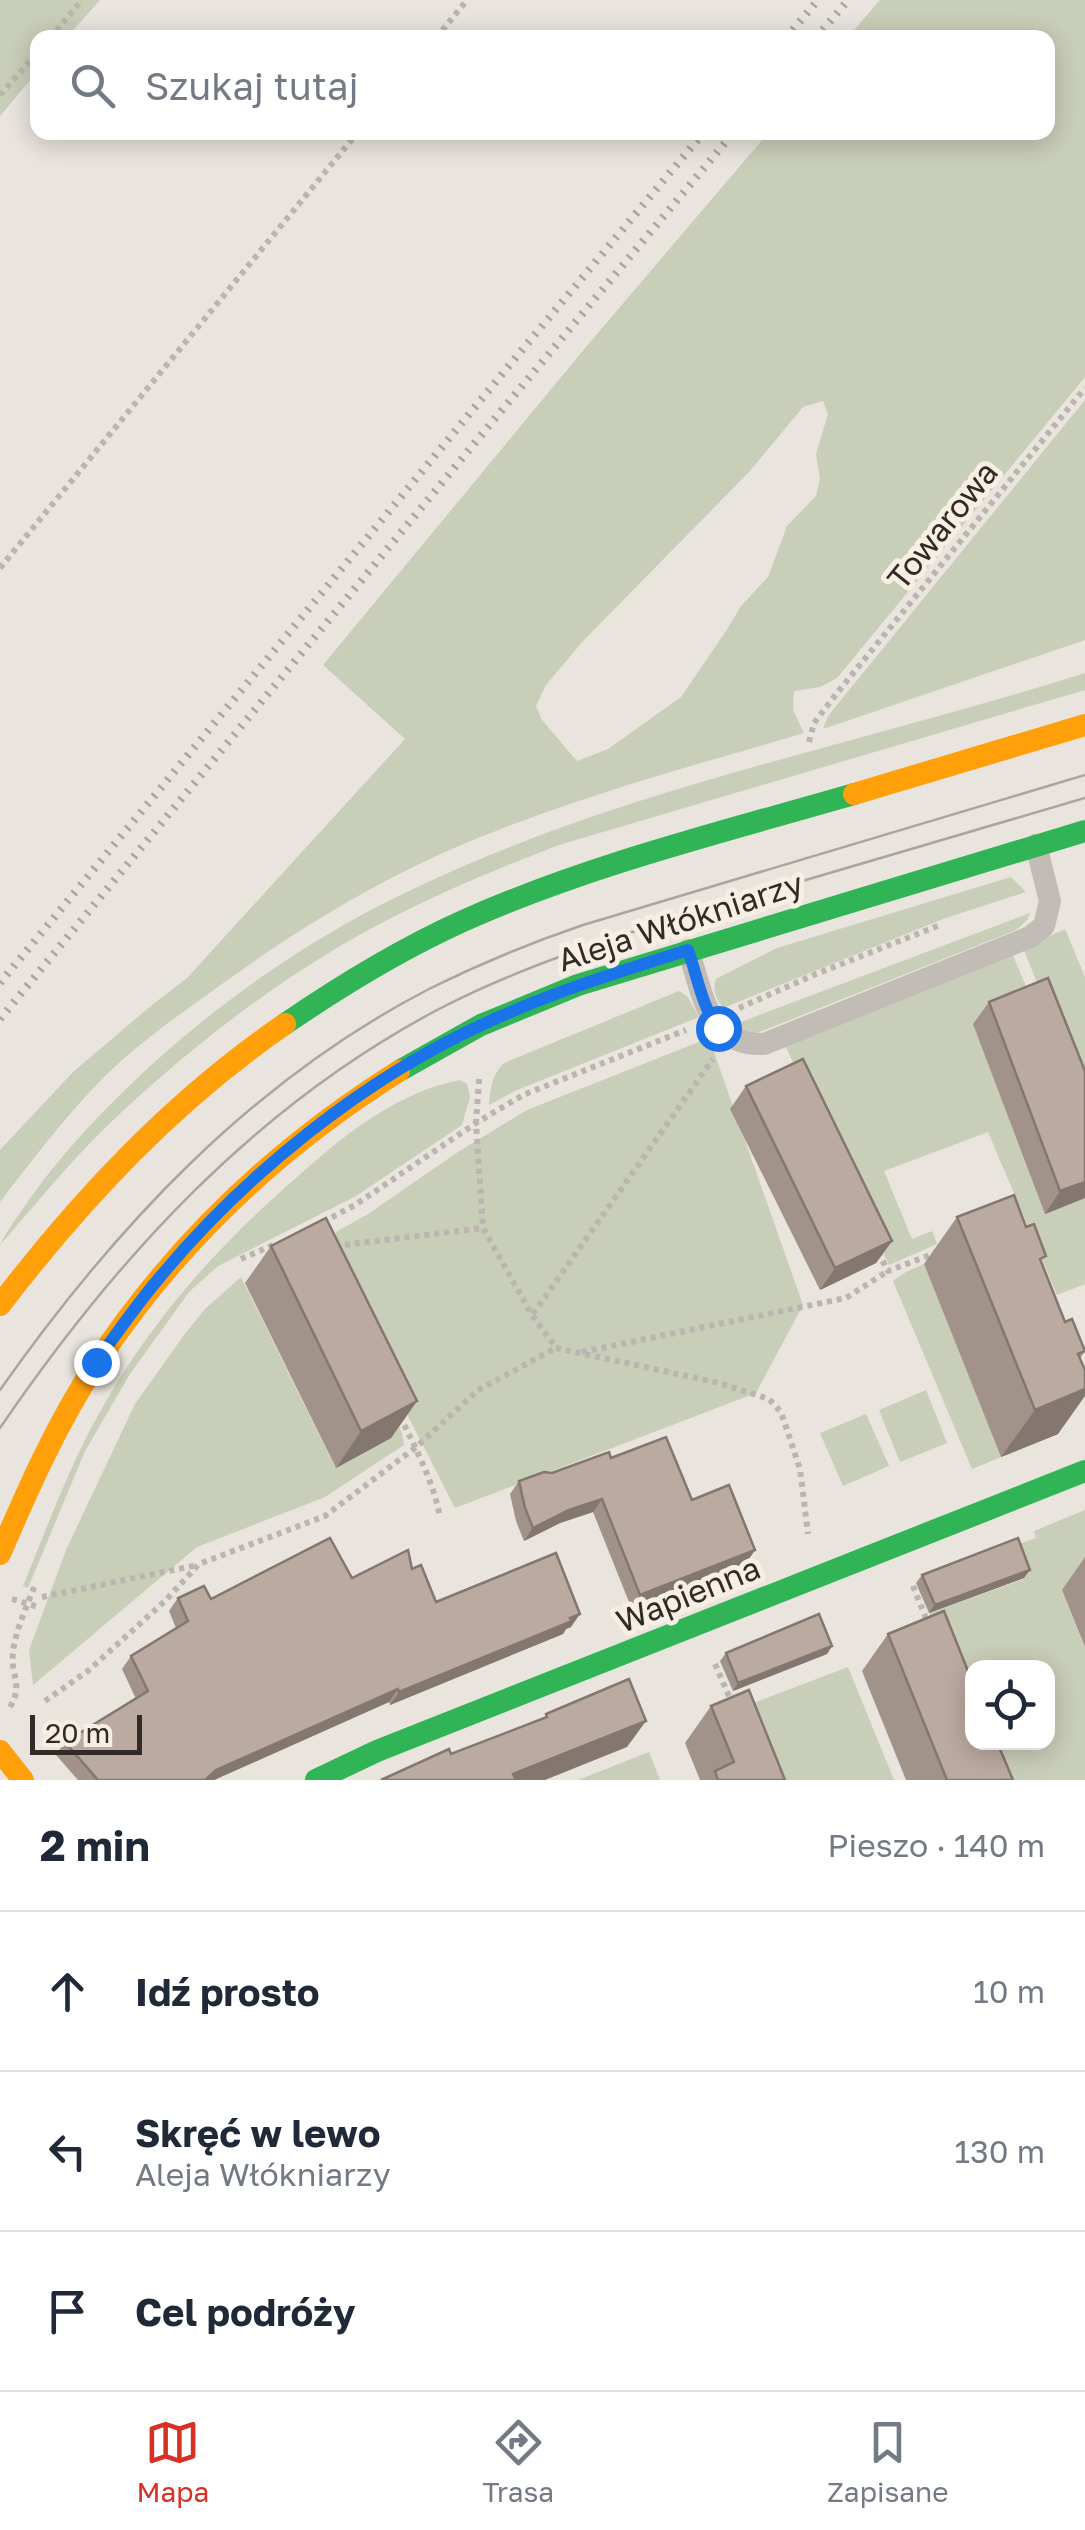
<!DOCTYPE html>
<html lang="pl">
<head>
<meta charset="utf-8">
<style>
  :root { --surface:#fff; --page:#f6f6f7; --text:#1f2937; --muted:#747a83; --line:#e0e1e3; --accent:#d93025 }
  body { margin:0; font-family:"Golos Text",sans-serif; background:var(--page); color:var(--text) }
  .controls { position:absolute; right:30px; bottom:30px; display:grid; overflow:hidden; border-radius:20px; box-shadow:0 5px 25px #0003 }
  .controls button { width:90px; height:90px; display:grid; place-items:center; padding:0; border:0; border-bottom:2px solid var(--line); background:var(--surface); color:var(--text); font:50px sans-serif }
  .scale { position:absolute; left:30px; bottom:25px; width:112px; box-sizing:border-box; padding-left:10px; border:5px solid #312a26; border-top:0; font-size:28px; line-height:35px; white-space:nowrap; color:#312a26; -webkit-text-stroke:8px #f7efe3; paint-order:stroke }
  .stop { position:absolute; width:30px; height:30px; margin:-22px; border:8px solid #1a73e8; border-radius:50%; background:#fff }
  .stop.end { background:#1a73e8; border-color:#fff; box-shadow:0 2px 10px #0008 }
  .list { margin:0; padding:0; list-style:none }
  h2 { display:flex; justify-content:space-between; align-items:center; height:130px; margin:0; padding:0 40px; font-size:42px }
  h2 small { font-size:32px; font-weight:400; color:var(--muted) }
  .list li { display:grid; grid-template-columns:65px 1fr auto; gap:30px; align-items:center; box-sizing:border-box; height:160px; padding:0 40px; border-top:2px solid var(--line) }
  .list b { display:block; font-size:38px; white-space:nowrap }
  .list p { margin:0; font-size:32px; white-space:nowrap; color:var(--muted) }
  .list em { font-size:32px; font-style:normal; color:var(--muted) }
  .icon { flex:none; width:55px; height:55px; fill:none; stroke:currentColor; stroke-width:2; stroke-linecap:round; stroke-linejoin:round }
  .map { position:relative; flex:none; width:1085px; height:1780px; overflow:hidden }
  .search { position:absolute; background:var(--surface); box-shadow:0 5px 25px #0003; left:30px; right:30px; top:30px; height:110px; display:flex; align-items:center; gap:25px; box-sizing:border-box; padding:0 35px; border-radius:20px; color:var(--muted); font-size:38px }
  .sheet { height:610px; background:var(--surface) }
  nav { display:flex; justify-content:space-around; align-items:center; box-sizing:border-box; height:140px; border-top:2px solid var(--line); background:var(--surface); font-size:28px; color:var(--muted) }
  nav a { display:grid; justify-items:center; gap:5px }
  nav .on { color:var(--accent) }
  .map>svg:first-child { display:block }
  .green { fill:#c9ceb8; fill-rule:evenodd }
  .lines { fill:none; stroke-linecap:round; stroke-linejoin:round }
  .path { stroke:#bab5af; stroke-width:6; stroke-dasharray:5 5; stroke-linecap:butt }
  .lane { stroke:#c2bcb6; stroke-width:22 }
  .fast { stroke:#30b455; stroke-width:22 }
  .slow { stroke:#ff9f0a; stroke-width:22 }
  .tram { stroke:#a9a5a1; stroke-width:2.5 }
  .rail { stroke:#a9a5a1; stroke-width:8; stroke-dasharray:2.5 8; stroke-linecap:butt }
  .wall { fill:#a1928a }
  .shaded-wall { fill:#837770 }
  .building { fill:#bbaaa0; stroke:#837770; stroke-width:2.5 }
  .route { stroke:#1a73e8; stroke-width:12 }
  .labels { text-anchor:middle; dominant-baseline:central; stroke-width:10; stroke-linejoin:round; paint-order:stroke }
  .street-label { font-size:32px; fill:#312a26; stroke:#f7efe3 }
</style>
</head>
<body>
<div class="map">
<svg width="1085" height="1780" viewBox="0 0 1085 1780">
  <rect width="100%" height="100%" fill="#e9e4dd"/>
  <g class="green">
    <path d="M 0,0 L 100,0 L 67,37 L 38,38 L 37,72 L 0,116 Z"/>
    <path d="M 880,0 L 1085,0 L 1085,377 L 837,678 L 820,687 L 794,691 L 793,710 L 804,733 C 695,765 584,795 478,838 C 384,876 297,929 215,989 C 176,1017 136,1045 102,1079 C 65,1117 32,1160 0,1202 L 0,1150 L 74,1071 L 152,1005 L 187,978 L 405,739 L 323,665 L 586,347 L 768,133 L 1048,132 L 1048,38 L 848,37 ZM 823,401 L 828,414 L 816,454 L 820,479 L 816,496 L 787,526 L 768,577 L 741,606 L 726,631 L 681,697 L 608,749 L 577,761 L 542,720 L 536,706 L 546,685 L 584,640 L 750,471 L 803,407 Z"/>
    <path d="M 1085,400 L 1085,640 L 823,729 L 828,716 Z"/>
    <path d="M 1085,673 L 1085,690 L 559,845 C 504,866 450,888 397,915 C 291,968 193,1044 107,1126 C 69,1163 35,1205 0,1245 C 5,1234 13,1223 20,1213 C 49,1169 85,1129 123,1092 C 203,1013 305,940 407,892 C 621,788 859,745 1085,673 Z"/>
    <path d="M 1011,877 L 1026,892 L 943,919 L 723,1008 C 716,998 712,991 716,979 L 777,948 Z"/>
    <path d="M 1030,913 L 1027,920 L 1016,930 L 752,1035 L 733,1025 Z"/>
    <path d="M 1065,929 L 1085,977 L 1085,1101 L 1023,948 Z"/>
    <path d="M 1012,953 L 1032,1001 L 974,1025 L 1045,1213 L 1085,1198 L 1085,1284 L 1057,1295 L 988,1132 L 884,1171 L 912,1239 L 932,1231 L 937,1244 L 889,1265 L 785,1045 Z"/>
    <path d="M 679,991 L 687,996 L 699,1017 L 517,1090 L 489,1105 C 491,1088 491,1076 504,1063 Z"/>
    <path d="M 709,1038 L 803,1305 L 756,1393 L 455,1508 L 342,1287 L 336,1232 L 368,1214 L 458,1152 L 527,1110 Z"/>
    <path d="M 460,1080 L 467,1084 L 470,1097 L 462,1125 L 356,1196 L 218,1266 L 189,1292 L 130,1374 L 85,1451 L 28,1588 L 23,1586 C 46,1530 67,1472 96,1419 C 150,1320 220,1243 305,1170 C 349,1131 401,1091 460,1080 Z"/>
    <path d="M 924,1264 L 1001,1457 L 972,1469 L 893,1281 L 906,1272 Z"/>
    <path d="M 241,1277 L 335,1467 L 385,1398 L 402,1433 L 404,1445 L 325,1497 L 197,1547 L 33,1685 L 29,1650 L 66,1550 L 135,1404 L 184,1335 L 205,1309 Z"/>
    <path d="M 926,1390 L 947,1443 L 900,1462 L 879,1410 Z"/>
    <path d="M 866,1414 L 889,1466 L 843,1486 L 820,1433 Z"/>
    <path d="M 1085,1510 L 1085,1580 L 1062,1590 L 1085,1648 L 1085,1780 L 996,1780 L 981,1743 L 1048,1742 L 1048,1668 L 972,1668 L 972,1721 L 929,1613 L 1024,1579 L 1013,1546 L 1036,1538 L 1034,1531 Z"/>
    <path d="M 848,1667 L 894,1780 L 778,1780 L 748,1705 Z"/>
    <path d="M 649,1752 L 660,1780 L 578,1780 Z"/>
  </g>
  <g class="lines">
    <g class="path">
      <path d="M 50,38 L 82,0"/>
      <path d="M 436,38 L 467,0"/>
      <path d="M 0,95 L 38,52"/>
      <path d="M 0,568 L 358,132"/>
      <path d="M 809,742 L 814,723 L 837,693 L 1085,388"/>
      <path d="M 739,1008 L 816,974 L 940,925"/>
      <path d="M 479,1079 L 476,1123 L 483,1228 L 532,1315 L 556,1348 L 715,1382 L 769,1399 L 781,1412 L 800,1469 L 808,1534"/>
      <path d="M 323,1222 L 355,1205 L 476,1123 L 523,1095 L 686,1030"/>
      <path d="M 335,1246 L 483,1228"/>
      <path d="M 878,1252 L 888,1271 L 935,1253"/>
      <path d="M 241,1259 L 275,1244"/>
      <path d="M 533,1314 L 713,1059"/>
      <path d="M 582,1352 L 846,1298 L 888,1271"/>
      <path d="M 400,1416 C 416,1450 433,1480 440,1517"/>
      <path d="M 913,1586 L 929,1626"/>
      <path d="M 42,1597 L 198,1565"/>
      <path d="M 12,1599 L 38,1607"/>
      <path d="M 715,1664 L 732,1703"/>
      <path d="M 45,1701 L 89,1670 L 166,1600 L 199,1564 L 325,1516 L 415,1448 L 478,1390 L 556,1348"/>
      <path d="M 10,1707 C 24,1684 10,1675 13,1653 C 15,1631 27,1606 35,1585"/>
    </g>
    <path class="lane" d="M 688,950 C 703,993 707,1046 764,1044 L 1030,937 L 1044,926 L 1050,901 L 1036,845"/>
    <g class="fast">
      <path d="M 285,1024 C 342,985 401,949 463,921 C 588,865 723,832 854,794"/>
      <path d="M 399,1071 L 481,1025 L 578,985 L 1085,831"/>
      <path d="M 316,1780 L 377,1751 L 1085,1471"/>
    </g>
    <g class="slow">
      <path d="M 854,794 L 1085,725"/>
      <path d="M 0,1305 C 82,1198 174,1100 285,1024"/>
      <path d="M 0,1554 C 28,1489 57,1423 96,1364 C 174,1245 278,1147 399,1071"/>
      <path d="M 0,1751 L 23,1780"/>
    </g>
    <g class="tram">
      <path d="M 0,1390 C 114,1228 251,1081 429,989 C 479,964 530,943 583,925 L 1085,775"/>
      <path d="M 0,1428 C 116,1258 255,1106 439,1009 C 540,957 649,926 758,894 C 867,862 976,830 1085,798"/>
    </g>
    <g class="rail">
      <path d="M 786,38 L 818,0"/>
      <path d="M 816,38 L 848,0"/>
      <path d="M 0,983 L 522,350 L 704,132"/>
      <path d="M 0,1019 L 492,422 L 734,132"/>
    </g>
  </g>
  <g class="wall">
    <path d="M 989,1002 L 1085,1198 L 1045,1214 L 973,1024 Z"/>
    <path d="M 746,1086 L 892,1241 L 876,1263 L 820,1290 L 730,1109 Z"/>
    <path d="M 957,1217 L 1042,1263 L 1065,1322 L 1085,1351 L 1080,1358 L 1058,1434 L 1001,1457 L 924,1264 Z"/>
    <path d="M 271,1246 L 417,1401 L 391,1438 L 336,1468 L 245,1283 Z"/>
    <path d="M 611,1458 L 692,1500 L 755,1550 L 746,1563 L 631,1607 L 593,1512 L 560,1523 L 524,1541 L 516,1521 L 510,1494 L 519,1481 Z"/>
    <path d="M 1085,1557 L 1085,1647 L 1062,1590 Z"/>
    <path d="M 412,1569 L 436,1602 L 571,1627 L 566,1629 L 563,1634 L 390,1705 L 389,1702 L 214,1780 L 78,1780 L 56,1755 L 65,1742 L 136,1699 L 122,1669 L 131,1656 L 176,1628 L 169,1611 L 178,1598 L 211,1599 Z"/>
    <path d="M 922,1575 L 1024,1578 L 929,1613 L 916,1583 Z"/>
    <path d="M 888,1634 L 1013,1780 L 906,1780 L 862,1671 Z"/>
    <path d="M 832,1646 L 827,1654 L 733,1691 L 720,1661 L 726,1653 Z"/>
    <path d="M 711,1706 L 785,1780 L 700,1780 L 685,1743 Z"/>
  </g>
  <g class="shaded-wall">
    <path d="M 1085,1182 L 1085,1198 L 1045,1214 L 1060,1191 Z"/>
    <path d="M 892,1241 L 876,1263 L 820,1290 L 835,1268 Z"/>
    <path d="M 1085,1389 L 1085,1396 L 1058,1434 L 1001,1457 L 1035,1410 Z"/>
    <path d="M 417,1401 L 391,1438 L 336,1468 L 361,1431 Z"/>
    <path d="M 602,1499 L 593,1512 L 560,1523 L 524,1541 L 533,1528 L 569,1510 Z"/>
    <path d="M 755,1550 L 746,1563 L 631,1607 L 640,1595 Z"/>
    <path d="M 1030,1570 L 1024,1578 L 929,1613 L 935,1605 Z"/>
    <path d="M 580,1614 L 571,1627 L 566,1629 L 563,1634 L 390,1705 L 399,1692 Z"/>
    <path d="M 832,1646 L 827,1654 L 733,1691 L 738,1683 Z"/>
    <path d="M 398,1689 L 389,1702 L 214,1780 L 205,1780 L 216,1770 Z"/>
    <path d="M 646,1721 L 627,1747 L 545,1780 L 509,1780 L 513,1774 Z"/>
  </g>
  <g class="building">
    <path d="M 1048,978 L 1085,1071 L 1085,1182 L 1060,1191 L 989,1002 Z"/>
    <path d="M 803,1059 L 892,1241 L 835,1268 L 746,1086 Z"/>
    <path d="M 1014,1195 L 1026,1227 L 1034,1224 L 1046,1256 L 1040,1259 L 1065,1322 L 1072,1319 L 1085,1351 L 1078,1354 L 1085,1370 L 1085,1389 L 1035,1410 L 957,1217 Z"/>
    <path d="M 326,1218 L 417,1401 L 361,1431 L 271,1246 Z"/>
    <path d="M 666,1437 L 692,1500 L 729,1485 L 755,1550 L 640,1595 L 602,1499 L 569,1510 L 533,1528 L 525,1508 L 519,1481 L 544,1472 L 552,1473 L 609,1452 L 611,1458 Z"/>
    <path d="M 330,1538 L 352,1578 L 408,1550 L 412,1569 L 421,1565 L 436,1602 L 556,1553 L 580,1614 L 570,1618 L 572,1621 L 399,1692 L 398,1689 L 216,1770 L 205,1780 L 98,1780 L 65,1742 L 148,1691 L 131,1656 L 188,1621 L 178,1598 L 204,1586 L 211,1599 Z"/>
    <path d="M 1018,1538 L 1030,1570 L 935,1605 L 922,1575 Z"/>
    <path d="M 944,1611 L 972,1681 L 972,1742 L 997,1742 L 1013,1780 L 947,1780 L 888,1634 Z"/>
    <path d="M 819,1614 L 832,1646 L 738,1683 L 726,1653 Z"/>
    <path d="M 629,1679 L 646,1721 L 513,1774 L 516,1780 L 381,1780 L 449,1749 L 451,1754 L 547,1717 L 546,1714 Z"/>
    <path d="M 749,1690 L 785,1780 L 718,1780 L 715,1771 L 734,1762 L 711,1706 Z"/>
  </g>
  <g class="lines">
    <path class="route" d="M 96,1362 C 117,1333 137,1304 160,1277 C 246,1173 366,1077 488,1022 C 553,992 621,971 688,950 C 697,975 702,1007 718,1028"/>
  </g>
  <g class="labels">
    <g class="street-label">
      <text transform="translate(942 525) rotate(-51)">Towarowa</text>
      <text transform="translate(680 921) rotate(-18)">Aleja Włókniarzy</text>
      <text transform="translate(688 1594) rotate(-22)">Wapienna</text>
    </g>
  </g>
</svg>
<div class="controls">
<button><svg class="icon" aria-label="locate" viewBox="0 0 24 24"><circle cx="12" cy="12" r="6"/><path d="M12 2v4M12 18v4M2 12h4M18 12h4"/></svg></button>
</div>
<div class="scale">20 m</div>
<div class="stop" style="left:718px;top:1028px"></div>
<div class="stop end" style="left:96px;top:1362px"></div>
<div class="search"><svg class="icon" aria-label="search" viewBox="0 0 24 24"><circle cx="10" cy="10" r="6"/><path d="M15 15l6 6"/></svg>Szukaj tutaj</div>
</div>
<section class="sheet">
<h2>2 min<small>Pieszo · 140 m</small></h2>
<ul class="list">
<li><svg class="icon" aria-label="ahead" viewBox="0 0 24 24"><path d="M12 20V5M6 11l6-6 6 6"/></svg><div><b>Idź prosto</b></div><em>10 m</em></li>
<li><svg class="icon" aria-label="left" viewBox="0 0 24 24"><path d="M17 20v-9H6M10 6l-5 5 5 5"/></svg><div><b>Skręć w lewo</b><p>Aleja Włókniarzy</p></div><em>130 m</em></li>
<li><svg class="icon" aria-label="arrive" viewBox="0 0 24 24"><path d="M6 21V4h12l-3 4 3 4H6"/></svg><div><b>Cel podróży</b></div></li>
</ul>
</section>
<nav>
<a class="on"><svg class="icon" aria-label="map" viewBox="0 0 24 24"><path d="M3 6l6-2 6 2 6-2v14l-6 2-6-2-6 2zM9 4v14M15 6v14"/></svg>Mapa</a>
<a><svg class="icon" aria-label="directions" viewBox="0 0 24 24"><path d="M12 3l9 9-9 9-9-9zM9 14v-3h6M13 9l2 2-2 2"/></svg>Trasa</a>
<a><svg class="icon" aria-label="saved" viewBox="0 0 24 24"><path d="M7 4h10v16l-5-4-5 4z"/></svg>Zapisane</a>
</nav>
</body>
</html>
